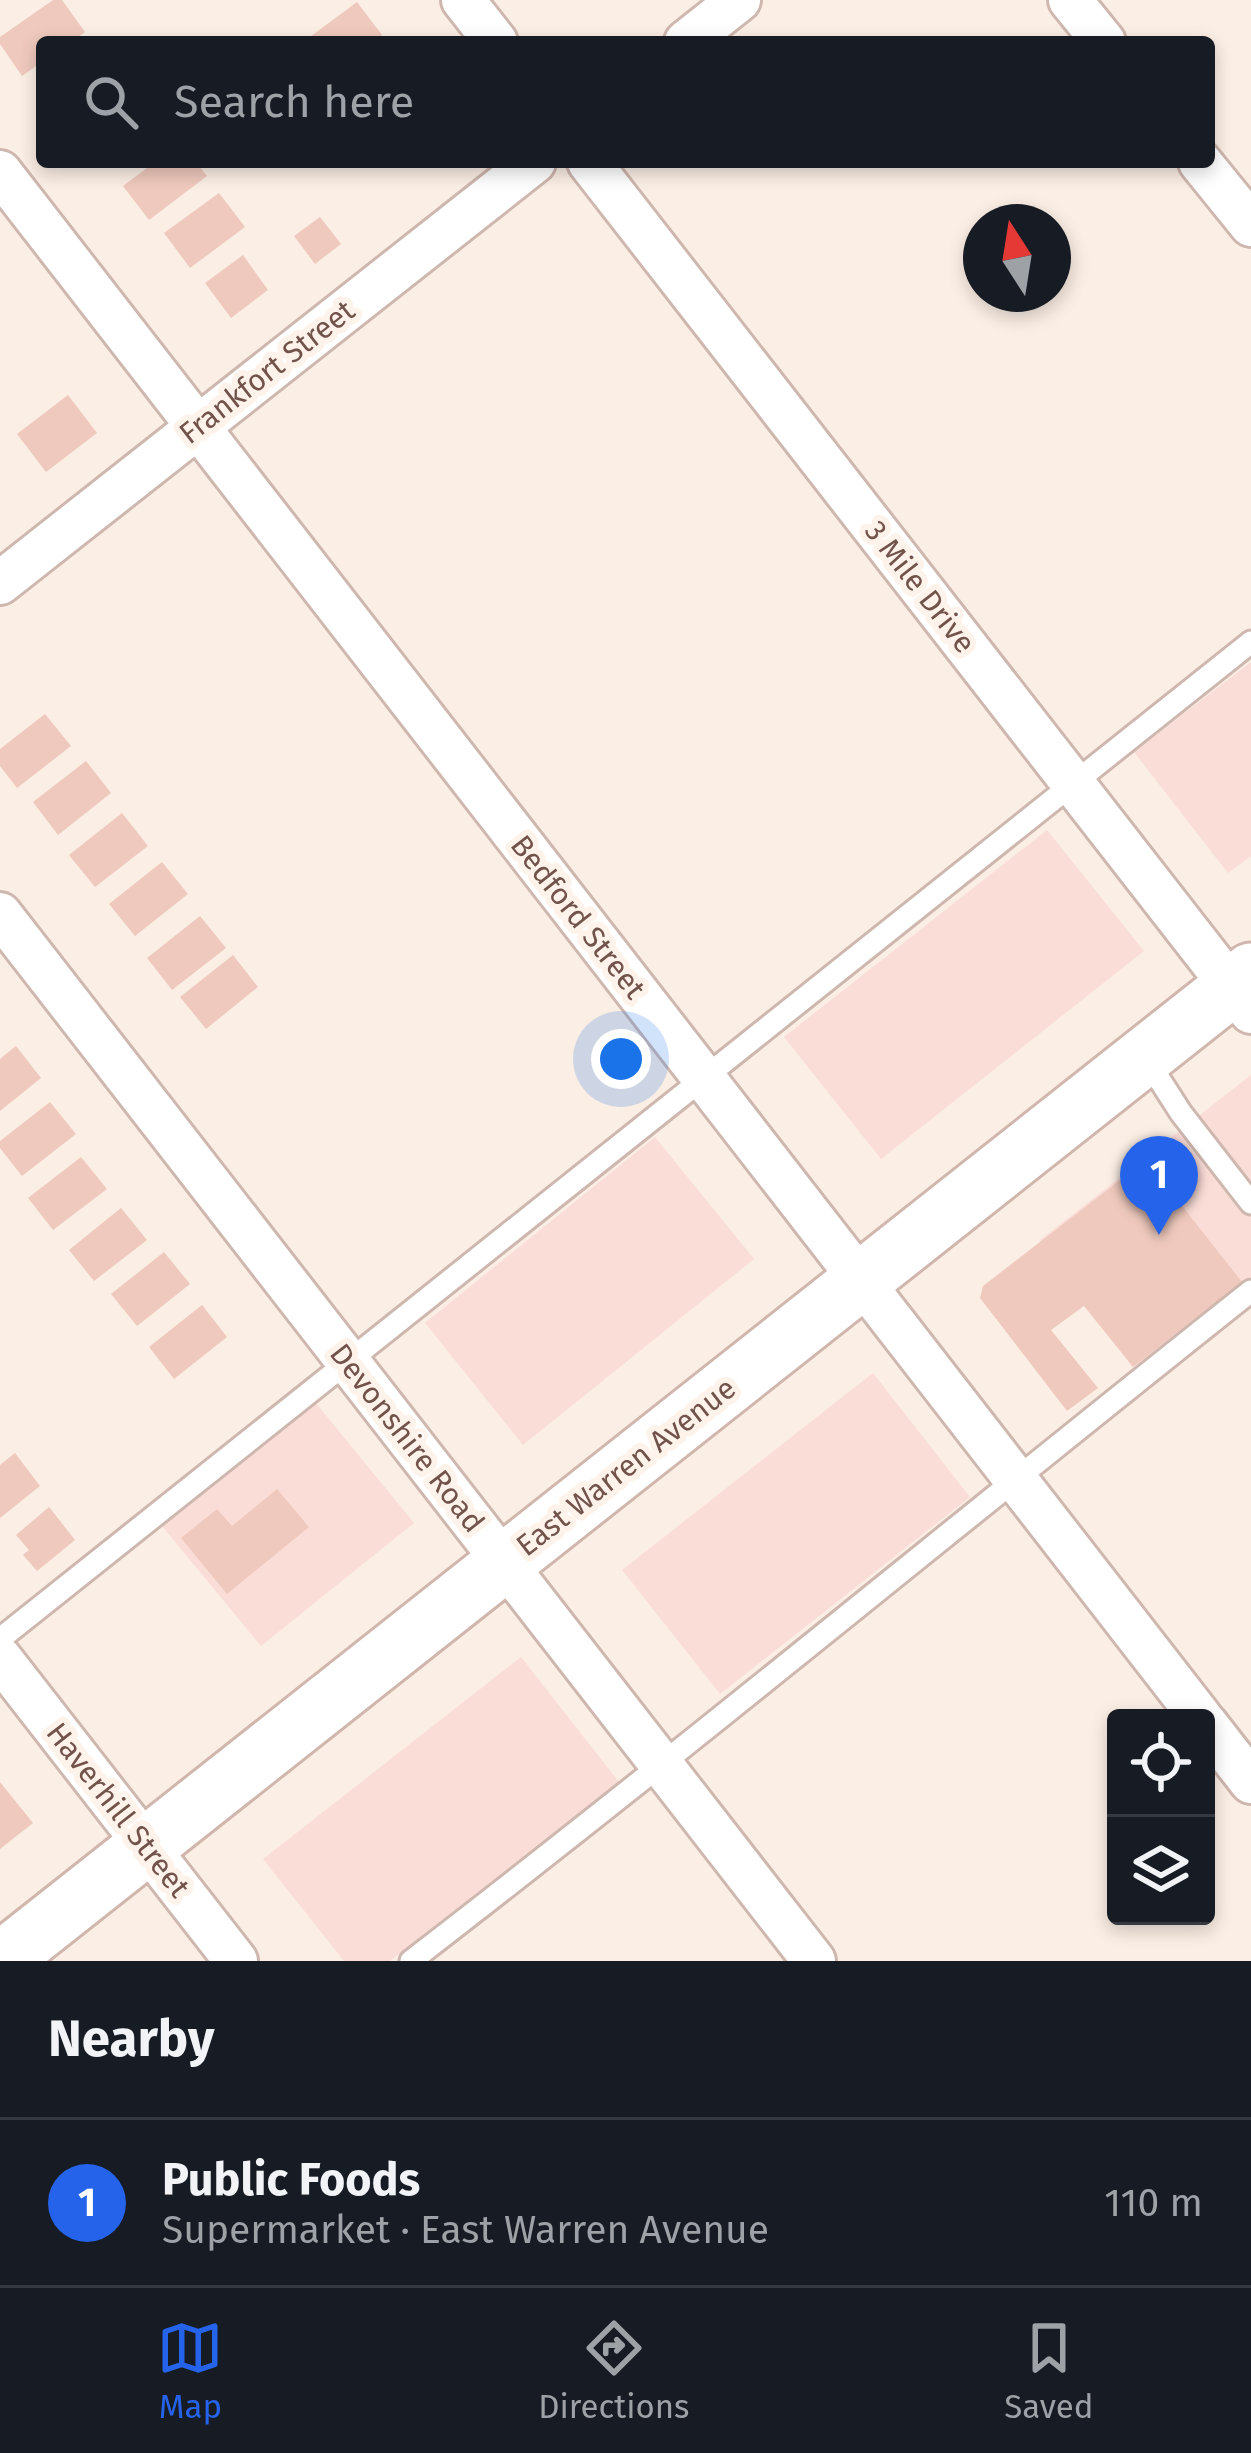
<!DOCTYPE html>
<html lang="en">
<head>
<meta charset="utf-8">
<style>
  :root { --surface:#171b24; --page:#20242c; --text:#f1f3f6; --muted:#9ea1a6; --line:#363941; --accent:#2563eb }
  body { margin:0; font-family:"Fira Sans",sans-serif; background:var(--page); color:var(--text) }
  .controls { position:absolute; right:36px; bottom:36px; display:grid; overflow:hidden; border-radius:12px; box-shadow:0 6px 18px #0003 }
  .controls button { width:108px; height:108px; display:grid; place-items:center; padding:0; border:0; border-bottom:3px solid var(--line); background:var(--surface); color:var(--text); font:60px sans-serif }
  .compass { position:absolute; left:963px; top:204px; width:108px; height:108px; border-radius:50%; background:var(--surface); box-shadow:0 6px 18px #0003; rotate:348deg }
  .you { position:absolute; left:621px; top:1059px; width:42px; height:42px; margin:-30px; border:9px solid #fff; border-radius:50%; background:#1a73e8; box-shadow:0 0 0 18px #1a73e833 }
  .badge { display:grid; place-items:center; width:78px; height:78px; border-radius:50%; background:var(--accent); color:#fff; font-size:39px; font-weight:700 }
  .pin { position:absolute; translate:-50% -99px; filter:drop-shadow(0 3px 6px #0008) }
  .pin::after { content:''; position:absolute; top:63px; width:42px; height:36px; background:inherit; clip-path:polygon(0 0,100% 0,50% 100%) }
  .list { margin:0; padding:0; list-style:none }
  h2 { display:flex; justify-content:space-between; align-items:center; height:156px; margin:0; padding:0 48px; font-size:51px }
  h2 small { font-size:39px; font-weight:400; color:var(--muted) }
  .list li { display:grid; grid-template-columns:78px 1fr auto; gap:36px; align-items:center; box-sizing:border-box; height:168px; padding:0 48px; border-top:3px solid var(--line) }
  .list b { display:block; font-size:45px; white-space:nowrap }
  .list p { margin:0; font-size:39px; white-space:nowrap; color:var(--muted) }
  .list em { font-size:39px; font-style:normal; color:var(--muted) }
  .icon { flex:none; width:66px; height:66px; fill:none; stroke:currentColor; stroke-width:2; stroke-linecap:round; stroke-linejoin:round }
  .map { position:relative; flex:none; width:1251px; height:1961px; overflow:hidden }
  .search { position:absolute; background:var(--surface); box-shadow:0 6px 18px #0003; left:36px; right:36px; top:36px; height:132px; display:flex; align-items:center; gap:30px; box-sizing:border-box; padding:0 42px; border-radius:12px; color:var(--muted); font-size:45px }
  .sheet { height:324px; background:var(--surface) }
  nav { display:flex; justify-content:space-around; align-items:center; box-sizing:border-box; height:168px; border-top:3px solid var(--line); background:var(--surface); font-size:33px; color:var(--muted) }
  nav a { display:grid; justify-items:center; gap:6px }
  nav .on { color:var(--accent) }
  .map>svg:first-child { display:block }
  .commercial { fill:#fbddd8 }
  .building { fill:#efc9bd }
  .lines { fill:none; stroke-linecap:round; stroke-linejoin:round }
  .lane-casing { stroke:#ceb7ae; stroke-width:27 }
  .street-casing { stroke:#ceb7ae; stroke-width:48 }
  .secondary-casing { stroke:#d0b6ac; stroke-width:63 }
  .lane { stroke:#fff; stroke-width:21 }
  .street { stroke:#fff; stroke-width:42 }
  .secondary { stroke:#fff; stroke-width:57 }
  .labels { text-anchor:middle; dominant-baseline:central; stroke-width:12; stroke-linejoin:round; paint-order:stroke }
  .street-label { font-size:30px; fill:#72534b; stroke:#fef3ea }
</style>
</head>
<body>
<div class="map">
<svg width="1251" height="1961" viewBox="0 0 1251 1961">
  <rect width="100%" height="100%" fill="#fbeee4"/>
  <g class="commercial">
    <path d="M 1251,662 L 1251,856 L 1228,873 L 1134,752 Z"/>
    <path d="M 1047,830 L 1144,951 L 881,1159 L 784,1037 Z"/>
    <path d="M 1251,1075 L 1251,1282 L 1141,1368 L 1040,1240 Z"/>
    <path d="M 655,1137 L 754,1259 L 523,1445 L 425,1323 Z"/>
    <path d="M 873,1373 L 970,1497 L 720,1694 L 622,1570 Z"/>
    <path d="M 315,1402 L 414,1523 L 261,1646 L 162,1526 Z"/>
    <path d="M 521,1657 L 619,1782 L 390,1961 L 344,1961 L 263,1859 Z"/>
  </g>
  <g class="building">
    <path d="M 53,0 L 62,0 L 85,32 L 71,42 L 42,42 L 42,62 L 22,76 L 0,44 L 0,37 Z"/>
    <path d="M 357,2 L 382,35 L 373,42 L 303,42 Z"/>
    <path d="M 155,162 L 196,162 L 207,176 L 149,220 L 123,186 Z"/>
    <path d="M 219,193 L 245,227 L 190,268 L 164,233 Z"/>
    <path d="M 320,217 L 341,244 L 315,264 L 294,236 Z"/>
    <path d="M 243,255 L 268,290 L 231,318 L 205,283 Z"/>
    <path d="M 68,395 L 97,433 L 46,472 L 17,434 Z"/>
    <path d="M 45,714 L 71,746 L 17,788 L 0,766 L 0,749 Z"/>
    <path d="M 86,761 L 111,793 L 58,835 L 33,802 Z"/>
    <path d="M 122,813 L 148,846 L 95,887 L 69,855 Z"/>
    <path d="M 162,862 L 188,894 L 135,936 L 109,904 Z"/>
    <path d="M 200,916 L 226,948 L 172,990 L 147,958 Z"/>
    <path d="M 233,955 L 258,987 L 206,1029 L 180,997 Z"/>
    <path d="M 16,1046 L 41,1078 L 0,1111 L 0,1059 Z"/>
    <path d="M 50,1102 L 76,1134 L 22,1176 L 0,1148 L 0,1141 Z"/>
    <path d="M 81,1157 L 107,1189 L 53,1230 L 28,1198 Z"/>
    <path d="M 1146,1160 L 1242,1282 L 1133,1367 L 1084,1306 L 1051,1330 L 1098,1388 L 1067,1411 L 980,1298 L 983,1286 Z"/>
    <path d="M 121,1208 L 147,1240 L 94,1281 L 69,1250 Z"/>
    <path d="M 164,1252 L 190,1284 L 137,1326 L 111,1294 Z"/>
    <path d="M 202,1305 L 227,1337 L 174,1379 L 149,1347 Z"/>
    <path d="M 15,1453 L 40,1486 L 0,1518 L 0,1465 Z"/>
    <path d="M 277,1489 L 309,1527 L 227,1594 L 181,1538 L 217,1509 L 232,1526 Z"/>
    <path d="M 49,1507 L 75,1540 L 37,1571 L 23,1555 L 29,1550 L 16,1535 Z"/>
    <path d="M 0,1782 L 33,1823 L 0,1849 Z"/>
  </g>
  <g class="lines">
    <defs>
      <g id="lane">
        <path d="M 1145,1057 L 1181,1113 L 1251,1203"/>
        <path d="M 0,1639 L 1251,642"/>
        <path d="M 411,1961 C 695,1742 970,1514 1251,1291"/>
      </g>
      <g id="street">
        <path d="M 463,0 L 496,42"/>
        <path d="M 1070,0 L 1104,42"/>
        <path d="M 686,42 L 739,0"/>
        <path d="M 589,162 L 1251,1012"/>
        <path d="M 1200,162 L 1251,225"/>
        <path d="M 0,172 L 1201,1718"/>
        <path d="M 0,583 L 534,162"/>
        <path d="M 0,914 L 814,1961"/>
        <path d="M 0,1658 L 236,1961"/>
        <path d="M 1206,1724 L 1251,1782"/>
      </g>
      <path id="secondary" d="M 1,1961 L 1251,972"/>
    </defs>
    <use href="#lane" class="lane-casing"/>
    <use href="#street" class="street-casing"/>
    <use href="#secondary" class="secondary-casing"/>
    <use href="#lane" class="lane"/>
    <use href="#street" class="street"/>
    <use href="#secondary" class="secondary"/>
  </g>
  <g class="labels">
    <g class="street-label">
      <text transform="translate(267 372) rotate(-38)">Frankfort Street</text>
      <text transform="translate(920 587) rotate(52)">3 Mile Drive</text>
      <text transform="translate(578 917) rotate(52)">Bedford Street</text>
      <text transform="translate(407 1438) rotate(52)">Devonshire Road</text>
      <text transform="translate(626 1467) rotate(-38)">East Warren Avenue</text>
      <text transform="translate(118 1810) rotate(52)">Haverhill Street</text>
    </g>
  </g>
</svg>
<div class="controls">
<button><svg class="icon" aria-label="locate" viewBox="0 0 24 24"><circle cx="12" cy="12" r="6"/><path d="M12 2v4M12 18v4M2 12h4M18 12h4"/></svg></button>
<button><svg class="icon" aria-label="layers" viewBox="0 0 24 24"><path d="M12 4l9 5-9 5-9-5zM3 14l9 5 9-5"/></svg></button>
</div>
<svg class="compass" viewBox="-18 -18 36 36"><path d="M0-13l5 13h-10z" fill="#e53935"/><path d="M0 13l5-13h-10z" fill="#9ea1a6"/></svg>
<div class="you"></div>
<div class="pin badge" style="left:1159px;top:1235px">1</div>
<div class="search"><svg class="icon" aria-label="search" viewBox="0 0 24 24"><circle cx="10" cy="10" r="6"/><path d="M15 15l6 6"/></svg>Search here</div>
</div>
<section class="sheet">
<h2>Nearby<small></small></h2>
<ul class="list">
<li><span class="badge">1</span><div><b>Public Foods</b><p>Supermarket · East Warren Avenue</p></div><em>110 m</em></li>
</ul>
</section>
<nav>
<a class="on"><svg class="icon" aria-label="map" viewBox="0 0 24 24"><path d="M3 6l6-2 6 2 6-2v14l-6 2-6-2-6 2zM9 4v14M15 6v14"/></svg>Map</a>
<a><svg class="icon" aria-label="directions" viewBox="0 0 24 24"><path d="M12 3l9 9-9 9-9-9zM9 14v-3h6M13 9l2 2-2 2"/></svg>Directions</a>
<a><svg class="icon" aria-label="saved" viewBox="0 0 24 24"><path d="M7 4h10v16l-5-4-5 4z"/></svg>Saved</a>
</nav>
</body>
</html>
